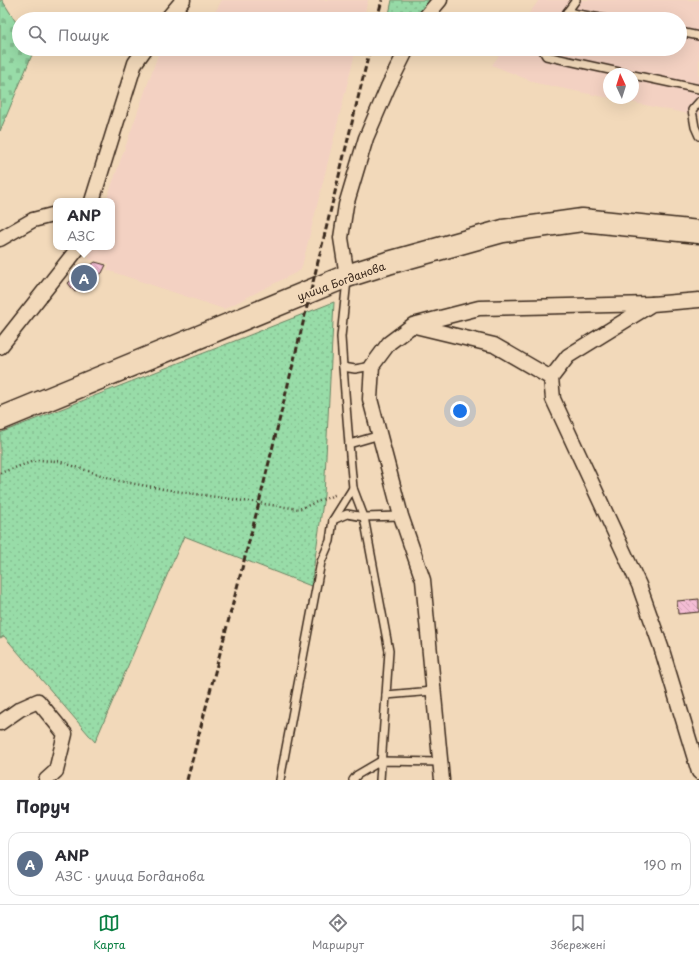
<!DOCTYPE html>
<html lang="uk">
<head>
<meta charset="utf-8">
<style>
  :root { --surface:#fff; --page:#f7f7f7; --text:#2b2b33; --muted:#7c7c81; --line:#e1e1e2; --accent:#0b8043 }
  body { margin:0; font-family:"Playpen Sans",sans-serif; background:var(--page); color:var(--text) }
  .compass { position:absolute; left:603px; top:68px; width:36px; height:36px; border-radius:50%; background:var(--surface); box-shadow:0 4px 16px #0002; rotate:356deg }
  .you { position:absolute; left:460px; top:411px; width:14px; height:14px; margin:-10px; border:3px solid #fff; border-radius:50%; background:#1a73e8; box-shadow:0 0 0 6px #1a73e833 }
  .badge { display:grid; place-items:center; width:26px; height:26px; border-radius:50%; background:var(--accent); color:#fff; font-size:13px; font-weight:700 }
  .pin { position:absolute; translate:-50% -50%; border:2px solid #fff; box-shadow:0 1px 4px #0006 }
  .popup { position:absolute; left:53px; top:198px; width:62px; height:52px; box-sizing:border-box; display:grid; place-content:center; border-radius:8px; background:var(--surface); filter:drop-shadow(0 1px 3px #0005); font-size:13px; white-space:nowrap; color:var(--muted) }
  .popup b { font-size:15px; color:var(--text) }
  .popup::after { content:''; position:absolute; left:50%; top:100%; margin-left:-8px; border:8px solid transparent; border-top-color:var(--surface) }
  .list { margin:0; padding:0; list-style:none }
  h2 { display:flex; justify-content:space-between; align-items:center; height:52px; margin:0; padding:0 16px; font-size:17px }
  h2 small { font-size:13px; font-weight:400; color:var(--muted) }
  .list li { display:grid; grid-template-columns:26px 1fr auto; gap:12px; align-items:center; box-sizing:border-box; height:64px; margin:0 8px 8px; padding:0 8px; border:1px solid var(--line); border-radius:12px }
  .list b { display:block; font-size:15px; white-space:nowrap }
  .list p { margin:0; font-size:13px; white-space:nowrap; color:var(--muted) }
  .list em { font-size:13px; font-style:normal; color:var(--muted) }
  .icon { flex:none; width:22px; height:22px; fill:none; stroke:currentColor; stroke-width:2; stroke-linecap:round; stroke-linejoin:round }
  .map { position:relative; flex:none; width:699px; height:780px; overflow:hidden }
  .search { position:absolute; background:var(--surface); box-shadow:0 4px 16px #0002; left:12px; right:12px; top:12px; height:44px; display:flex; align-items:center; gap:10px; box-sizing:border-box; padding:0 14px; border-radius:22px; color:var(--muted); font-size:15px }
  .sheet { height:124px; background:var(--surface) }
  nav { display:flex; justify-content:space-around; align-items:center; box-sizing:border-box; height:56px; border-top:1px solid var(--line); background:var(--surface); font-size:11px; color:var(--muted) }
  nav a { display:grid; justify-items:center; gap:2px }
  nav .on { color:var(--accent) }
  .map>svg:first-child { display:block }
  .built { fill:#f3d1c2 }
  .grass { fill:url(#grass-dots); stroke:#6a8363 }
  .cemetery { fill:url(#cemetery-stones); stroke:#6a8363 }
  .building { fill:url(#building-back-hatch); stroke:#3b2a1e }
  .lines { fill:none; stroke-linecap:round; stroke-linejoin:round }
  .service-casing { stroke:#3b2a1e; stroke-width:10 }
  .minor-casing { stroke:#3b2a1e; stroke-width:17 }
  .primary-casing { stroke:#3b2a1e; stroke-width:25 }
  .path { stroke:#3b2a1e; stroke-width:2.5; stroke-dasharray:1 3; stroke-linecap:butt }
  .service { stroke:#f2d9ba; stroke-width:7 }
  .minor { stroke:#f2d9ba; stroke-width:14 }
  .primary { stroke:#f2d9ba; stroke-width:22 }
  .rail { stroke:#3b2a1e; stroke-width:3; stroke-dasharray:6 3; stroke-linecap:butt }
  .labels { text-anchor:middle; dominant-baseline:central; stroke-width:4; stroke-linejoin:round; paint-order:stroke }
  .street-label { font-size:11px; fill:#3b2a1e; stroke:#f2d9ba }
</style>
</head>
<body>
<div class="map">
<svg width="699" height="780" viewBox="0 0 699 780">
  <defs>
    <pattern id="grass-dots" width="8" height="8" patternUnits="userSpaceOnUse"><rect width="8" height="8" fill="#98dca8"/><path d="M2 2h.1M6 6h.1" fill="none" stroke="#84bd90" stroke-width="1.8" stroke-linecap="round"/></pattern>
    <pattern id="cemetery-stones" width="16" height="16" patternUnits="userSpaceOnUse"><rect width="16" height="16" fill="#98dca8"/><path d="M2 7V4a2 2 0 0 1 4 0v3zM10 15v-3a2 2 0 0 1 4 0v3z" fill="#84bd90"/></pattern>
    <pattern id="building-back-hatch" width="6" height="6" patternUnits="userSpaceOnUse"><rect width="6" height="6" fill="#f4bdd4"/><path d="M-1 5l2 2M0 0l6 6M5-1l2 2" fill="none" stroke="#d2a3b6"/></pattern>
  </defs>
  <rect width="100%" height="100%" fill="#f2d9ba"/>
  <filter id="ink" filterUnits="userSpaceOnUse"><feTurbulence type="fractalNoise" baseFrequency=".025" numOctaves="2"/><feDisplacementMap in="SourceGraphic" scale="8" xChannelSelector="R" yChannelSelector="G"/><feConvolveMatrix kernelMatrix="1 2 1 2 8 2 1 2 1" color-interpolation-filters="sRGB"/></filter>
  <g filter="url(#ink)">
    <g class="built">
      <path d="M 222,0 L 368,0 L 363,19 L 190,19 L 214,14 Z"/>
      <path d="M 539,0 L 699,0 L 699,116 L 610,98 L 633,98 L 633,74 L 609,74 L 609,98 L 536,83 L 492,65 L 504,49 L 680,49 L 680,19 L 525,19 Z"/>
      <path d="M 160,49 L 356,49 L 301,270 L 224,309 L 107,270 L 109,264 L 88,259 L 91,247 L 112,247 L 112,201 L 106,201 Z"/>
    </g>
    <g class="grass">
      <path d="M 392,0 L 435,0 L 420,19 L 388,19 Z"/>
      <path d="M 334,302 L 324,495 L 311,586 L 184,536 L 95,742 L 4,636 L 0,638 L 0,433 Z"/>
    </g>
    <path class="cemetery" d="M 0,0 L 2,0 L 19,27 L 19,49 L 34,50 L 0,131 Z"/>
    <g class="building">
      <path d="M 95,262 L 106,265 L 102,273 L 75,292 L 68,283 Z"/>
      <path d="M 699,599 L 699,612 L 678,614 L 677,601 Z"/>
    </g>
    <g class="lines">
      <defs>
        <g id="service">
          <path d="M 567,12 L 606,19"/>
          <path d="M 562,19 L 576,0"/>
          <path d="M 680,32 L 699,36"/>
          <path d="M 542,49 L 546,56 L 628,74"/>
          <path d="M 633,75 L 699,89"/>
          <path d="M 699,102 L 692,110 L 695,127 L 699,136"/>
          <path d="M 347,280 L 341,337 L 343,367 L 355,369 L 372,366"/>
          <path d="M 343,367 L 349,444"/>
          <path d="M 380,435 L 349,444 L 353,488 L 364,517 L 389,651 L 386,695 L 433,691"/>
          <path d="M 333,520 L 347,514 L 364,517 L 401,516"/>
          <path d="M 280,780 L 321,562 L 330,541 L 333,520 L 353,488"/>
          <path d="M 353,780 L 357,775 L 381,761 L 440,762"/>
          <path d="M 380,780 L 386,695"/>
        </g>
        <g id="minor">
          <path d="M 167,19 L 183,0"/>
          <path d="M 424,19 L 440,0"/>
          <path d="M 92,201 L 135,63 L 145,49"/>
          <path d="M 0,239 L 33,220 L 56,214"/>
          <path d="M 347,276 L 341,238 L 346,205 L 366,138 L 388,87 L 407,49"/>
          <path d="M 699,300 L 652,304 L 568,356 L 551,378 L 553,399 L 639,585 L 661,647 L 699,772"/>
          <path d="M 415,326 L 494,345 L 551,378"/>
          <path d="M 0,347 L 79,247"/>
          <path d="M 0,723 L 20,709 L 38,701 L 65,734 L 56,771 L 46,780"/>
          <path d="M 442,780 L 423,580 L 401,516 L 370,399 L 372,366 L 389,343 L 413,325 L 479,308 L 652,304"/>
        </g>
        <path id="primary" d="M 0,419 L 347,276 L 388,263 L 503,231 L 582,220 L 699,232"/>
      </defs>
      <use href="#service" class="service-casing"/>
      <use href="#minor" class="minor-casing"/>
      <use href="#primary" class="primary-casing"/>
      <path class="path" d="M 0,473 L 37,460 L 58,461 L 119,481 L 175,491 L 299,509 L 337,494"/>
      <use href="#service" class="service"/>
      <use href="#minor" class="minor"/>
      <use href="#primary" class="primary"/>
      <g class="rail">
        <path d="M 377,19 L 382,0"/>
        <path d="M 187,780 L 259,503 L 370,49"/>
      </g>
    </g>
  </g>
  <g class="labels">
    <g class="street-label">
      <text transform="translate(341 281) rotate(-20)">улица Богданова</text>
    </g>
  </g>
</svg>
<svg class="compass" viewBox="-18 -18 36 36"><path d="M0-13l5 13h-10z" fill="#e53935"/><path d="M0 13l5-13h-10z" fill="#7c7c81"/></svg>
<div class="you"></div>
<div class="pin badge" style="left:84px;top:278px;background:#5c6f8a">A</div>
<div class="popup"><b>ANP</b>АЗС</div>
<div class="search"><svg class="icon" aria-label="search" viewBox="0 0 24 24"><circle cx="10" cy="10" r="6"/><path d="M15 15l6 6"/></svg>Пошук</div>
</div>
<section class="sheet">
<h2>Поруч<small></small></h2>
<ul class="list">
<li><span class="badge" style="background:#5c6f8a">A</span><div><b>ANP</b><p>АЗС · улица Богданова</p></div><em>190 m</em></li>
</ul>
</section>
<nav>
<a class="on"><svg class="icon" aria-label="map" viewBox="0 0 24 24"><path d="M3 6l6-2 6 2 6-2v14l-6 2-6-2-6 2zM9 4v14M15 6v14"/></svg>Карта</a>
<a><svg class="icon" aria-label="directions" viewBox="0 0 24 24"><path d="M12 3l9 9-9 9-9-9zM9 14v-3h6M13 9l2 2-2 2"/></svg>Маршрут</a>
<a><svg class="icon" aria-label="saved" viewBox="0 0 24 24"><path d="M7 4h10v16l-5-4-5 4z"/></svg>Збережені</a>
</nav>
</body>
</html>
